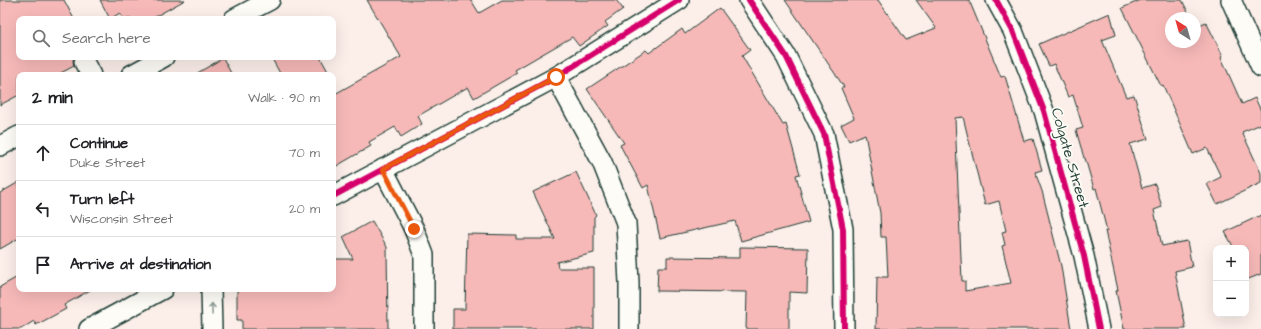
<!DOCTYPE html>
<html lang="en">
<head>
<meta charset="utf-8">
<style>
  :root { --surface:#fff; --page:#f2f2f2; --text:#202124; --muted:#757577; --line:#e0e0e0 }
  body { margin:0; font-family:"Architects Daughter",sans-serif; background:var(--page); color:var(--text) }
  .controls { position:absolute; right:12px; bottom:12px; display:grid; overflow:hidden; border-radius:8px; box-shadow:0 4px 16px #0002 }
  .controls button { width:36px; height:36px; display:grid; place-items:center; padding:0; border:0; border-bottom:1px solid var(--line); background:var(--surface); color:var(--text); font:20px sans-serif }
  .compass { position:absolute; left:1165px; top:12px; width:36px; height:36px; border-radius:50%; background:var(--surface); box-shadow:0 4px 16px #0002; rotate:323deg }
  .stop { position:absolute; width:12px; height:12px; margin:-9px; border:3px solid #ea580c; border-radius:50%; background:#fff }
  .stop.end { background:#ea580c; border-color:#fff; box-shadow:0 1px 4px #0008 }
  .list { margin:0; padding:0; list-style:none }
  h2 { display:flex; justify-content:space-between; align-items:center; height:52px; margin:0; padding:0 16px; font-size:17px }
  h2 small { font-size:13px; font-weight:400; color:var(--muted) }
  .list li { display:grid; grid-template-columns:26px 1fr auto; gap:12px; align-items:center; box-sizing:border-box; height:56px; padding:0 16px; border-top:1px solid var(--line) }
  .list b { display:block; font-size:15px; white-space:nowrap }
  .list p { margin:0; font-size:13px; white-space:nowrap; color:var(--muted) }
  .list em { font-size:13px; font-style:normal; color:var(--muted) }
  .icon { flex:none; width:22px; height:22px; fill:none; stroke:currentColor; stroke-width:2; stroke-linecap:round; stroke-linejoin:round }
  .map { position:relative; flex:none; width:1261px; height:329px; overflow:hidden }
  .search { position:absolute; background:var(--surface); box-shadow:0 4px 16px #0002; left:16px; top:16px; width:320px; height:44px; display:flex; align-items:center; gap:10px; box-sizing:border-box; padding:0 14px; border-radius:8px; color:var(--muted); font-size:15px }
  .panel { position:absolute; background:var(--surface); box-shadow:0 4px 16px #0002; left:16px; top:72px; width:320px; height:220px; border-radius:8px }
  .map>svg:first-child { display:block }
  .building { fill:#f6b9b8; stroke:#1f3d34; fill-rule:evenodd }
  .lines { fill:none; stroke-linecap:round; stroke-linejoin:round }
  .minor-casing { stroke:#1f3d34; stroke-width:22 }
  .minor { stroke:#fdfcf7; stroke-width:19 }
  .cycleway-casing { stroke:#fdfcf7; stroke-width:8 }
  .cycleway { stroke:#d6006c; stroke-width:6 }
  .oneway { stroke:#8e9c96 }
  .route { stroke:#ea580c; stroke-width:5 }
  .labels { text-anchor:middle; dominant-baseline:central; stroke-width:3.5; stroke-linejoin:round; paint-order:stroke }
  .street-label { font-size:15px; fill:#1f3d34; stroke:#fdfcf7 }
</style>
</head>
<body>
<div class="map">
<svg width="1261" height="329" viewBox="0 0 1261 329">
  <rect width="100%" height="100%" fill="#fcefea"/>
  <filter id="ink" filterUnits="userSpaceOnUse"><feTurbulence type="fractalNoise" baseFrequency=".025" numOctaves="2"/><feDisplacementMap in="SourceGraphic" scale="8" xChannelSelector="R" yChannelSelector="G"/><feConvolveMatrix kernelMatrix="1 2 1 2 8 2 1 2 1" color-interpolation-filters="sRGB"/></filter>
  <g filter="url(#ink)">
    <g class="building">
      <path d="M 0,0 L 64,0 L 74,19 L 19,19 L 19,57 L 74,57 L 73,61 L 74,66 L 57,75 L 19,75 L 19,95 L 0,105 Z"/>
      <path d="M 100,0 L 185,0 L 151,19 L 123,19 L 120,13 L 110,19 Z"/>
      <path d="M 367,0 L 471,0 L 479,13 L 502,0 L 616,0 L 623,9 L 605,22 L 608,26 L 579,46 L 572,37 L 515,70 L 517,73 L 474,98 L 468,87 L 418,116 L 422,124 L 401,137 L 395,127 L 369,142 L 371,146 L 333,168 L 333,95 L 401,57 Z"/>
      <path d="M 785,0 L 878,0 L 906,40 L 936,28 L 916,0 L 969,0 L 1001,77 L 1005,76 L 1024,141 L 1033,139 L 1042,170 L 1035,172 L 1042,191 L 1061,266 L 1071,329 L 876,329 L 877,277 L 888,277 L 886,237 L 881,237 L 880,213 L 865,134 L 849,141 L 841,125 L 854,118 L 841,88 L 844,87 ZM 963,117 L 985,205 L 999,201 L 1006,231 L 1002,232 L 1005,245 L 1002,246 L 1011,283 L 965,291 L 965,281 L 962,281 L 955,118 Z"/>
      <path d="M 1141,0 L 1182,0 L 1191,18 L 1171,18 L 1171,42 L 1195,42 L 1195,27 L 1206,22 L 1223,56 L 1221,57 L 1242,104 L 1255,98 L 1261,111 L 1261,124 L 1242,132 L 1261,173 L 1261,183 L 1217,204 L 1207,184 L 1221,177 L 1207,148 L 1193,154 L 1163,85 L 1161,86 L 1122,8 Z"/>
      <path d="M 720,8 L 750,50 L 742,56 L 783,125 L 786,124 L 800,174 L 796,175 L 809,222 L 741,241 L 735,221 L 660,238 L 648,185 L 643,188 L 620,145 L 624,143 L 587,89 L 646,50 L 649,53 L 682,29 L 685,34 Z"/>
      <path d="M 1110,13 L 1116,35 L 1102,40 L 1126,97 L 1134,95 L 1148,139 L 1130,144 L 1142,188 L 1155,184 L 1162,207 L 1154,210 L 1162,246 L 1187,241 L 1192,267 L 1175,271 L 1186,329 L 1124,329 L 1116,291 L 1118,290 L 1105,231 L 1107,231 L 1096,188 L 1094,189 L 1085,158 L 1084,158 L 1076,130 L 1083,128 L 1073,95 L 1068,97 L 1054,64 L 1049,66 L 1039,44 Z"/>
      <path d="M 271,57 L 320,57 L 330,75 L 281,75 Z"/>
      <path d="M 223,58 L 232,75 L 194,75 Z"/>
      <path d="M 576,172 L 596,215 L 594,217 L 594,253 L 557,262 L 558,268 L 594,268 L 594,329 L 453,329 L 453,309 L 465,309 L 467,234 L 516,235 L 516,239 L 555,239 L 533,192 Z"/>
      <path d="M 19,182 L 19,238 L 0,249 L 0,193 Z"/>
      <path d="M 1261,215 L 1261,274 L 1246,280 L 1246,248 L 1234,248 L 1225,232 Z"/>
      <path d="M 372,221 L 387,247 L 388,329 L 242,329 L 242,320 L 237,320 L 237,289 L 334,289 L 333,259 L 353,259 L 343,237 Z"/>
      <path d="M 740,247 L 808,248 L 807,293 L 789,292 L 789,329 L 746,329 L 747,292 L 657,291 L 658,267 L 667,267 L 667,257 L 740,258 Z"/>
      <path d="M 19,276 L 19,289 L 92,289 L 64,305 L 66,309 L 36,325 L 34,321 L 21,329 L 0,329 L 0,287 Z"/>
    </g>
    <g class="lines">
      <defs>
        <g id="minor">
          <path d="M 749,0 L 786,56 L 824,134 L 843,229 L 844,329"/>
          <path d="M 996,0 L 1013,31 L 1044,111 L 1084,256 L 1099,329"/>
          <path d="M 1231,0 L 1261,67"/>
          <path d="M 234,19 L 270,0"/>
          <path d="M 84,62 L 91,75"/>
          <path d="M 131,75 L 164,57"/>
          <path d="M 556,77 L 602,162 L 626,223 L 629,283 L 629,329"/>
          <path d="M 0,146 L 19,136"/>
          <path d="M 383,169 L 414,229 L 424,255 L 424,329"/>
          <path d="M 333,196 L 556,77 L 679,0"/>
          <path d="M 211,289 L 212,329"/>
          <path d="M 89,329 L 163,289"/>
        </g>
      </defs>
      <use href="#minor" class="minor-casing"/>
      <use href="#minor" class="minor"/>
      <defs>
        <g id="cycleway">
          <path d="M 749,0 L 786,56 L 824,134 L 843,229 L 844,329"/>
          <path d="M 996,0 L 1013,31 L 1044,111 L 1084,256 L 1099,329"/>
          <path d="M 333,196 L 556,77 L 679,0"/>
        </g>
      </defs>
      <use href="#cycleway" class="cycleway-casing"/>
      <use href="#cycleway" class="cycleway"/>
    </g>
    <defs><path id="oneway-shaft" d="M-6 0H5M1.5-3L5.5 0L1.5 3" fill="none" stroke-width="1.6" stroke-linecap="round" stroke-linejoin="round"/></defs>
    <use class="oneway" href="#oneway-shaft" transform="translate(212 309) rotate(-91)"/>
  </g>
  <g class="lines" filter="url(#ink)">
    <path class="route" d="M 414,229 L 383,169 L 556,77"/>
  </g>
  <g class="labels">
    <g class="street-label">
      <text transform="translate(1070 158) rotate(74)">Colgate Street</text>
    </g>
  </g>
</svg>
<div class="controls">
<button>+</button>
<button>−</button>
</div>
<svg class="compass" viewBox="-18 -18 36 36"><path d="M0-13l5 13h-10z" fill="#e53935"/><path d="M0 13l5-13h-10z" fill="#757577"/></svg>
<div class="stop" style="left:556px;top:77px"></div>
<div class="stop end" style="left:414px;top:229px"></div>
<div class="search"><svg class="icon" aria-label="search" viewBox="0 0 24 24"><circle cx="10" cy="10" r="6"/><path d="M15 15l6 6"/></svg>Search here</div>
<section class="panel">
<h2>2 min<small>Walk · 90 m</small></h2>
<ul class="list">
<li><svg class="icon" aria-label="ahead" viewBox="0 0 24 24"><path d="M12 20V5M6 11l6-6 6 6"/></svg><div><b>Continue</b><p>Duke Street</p></div><em>70 m</em></li>
<li><svg class="icon" aria-label="left" viewBox="0 0 24 24"><path d="M17 20v-9H6M10 6l-5 5 5 5"/></svg><div><b>Turn left</b><p>Wisconsin Street</p></div><em>20 m</em></li>
<li><svg class="icon" aria-label="arrive" viewBox="0 0 24 24"><path d="M6 21V4h12l-3 4 3 4H6"/></svg><div><b>Arrive at destination</b></div></li>
</ul>
</section>
</div>
</body>
</html>
